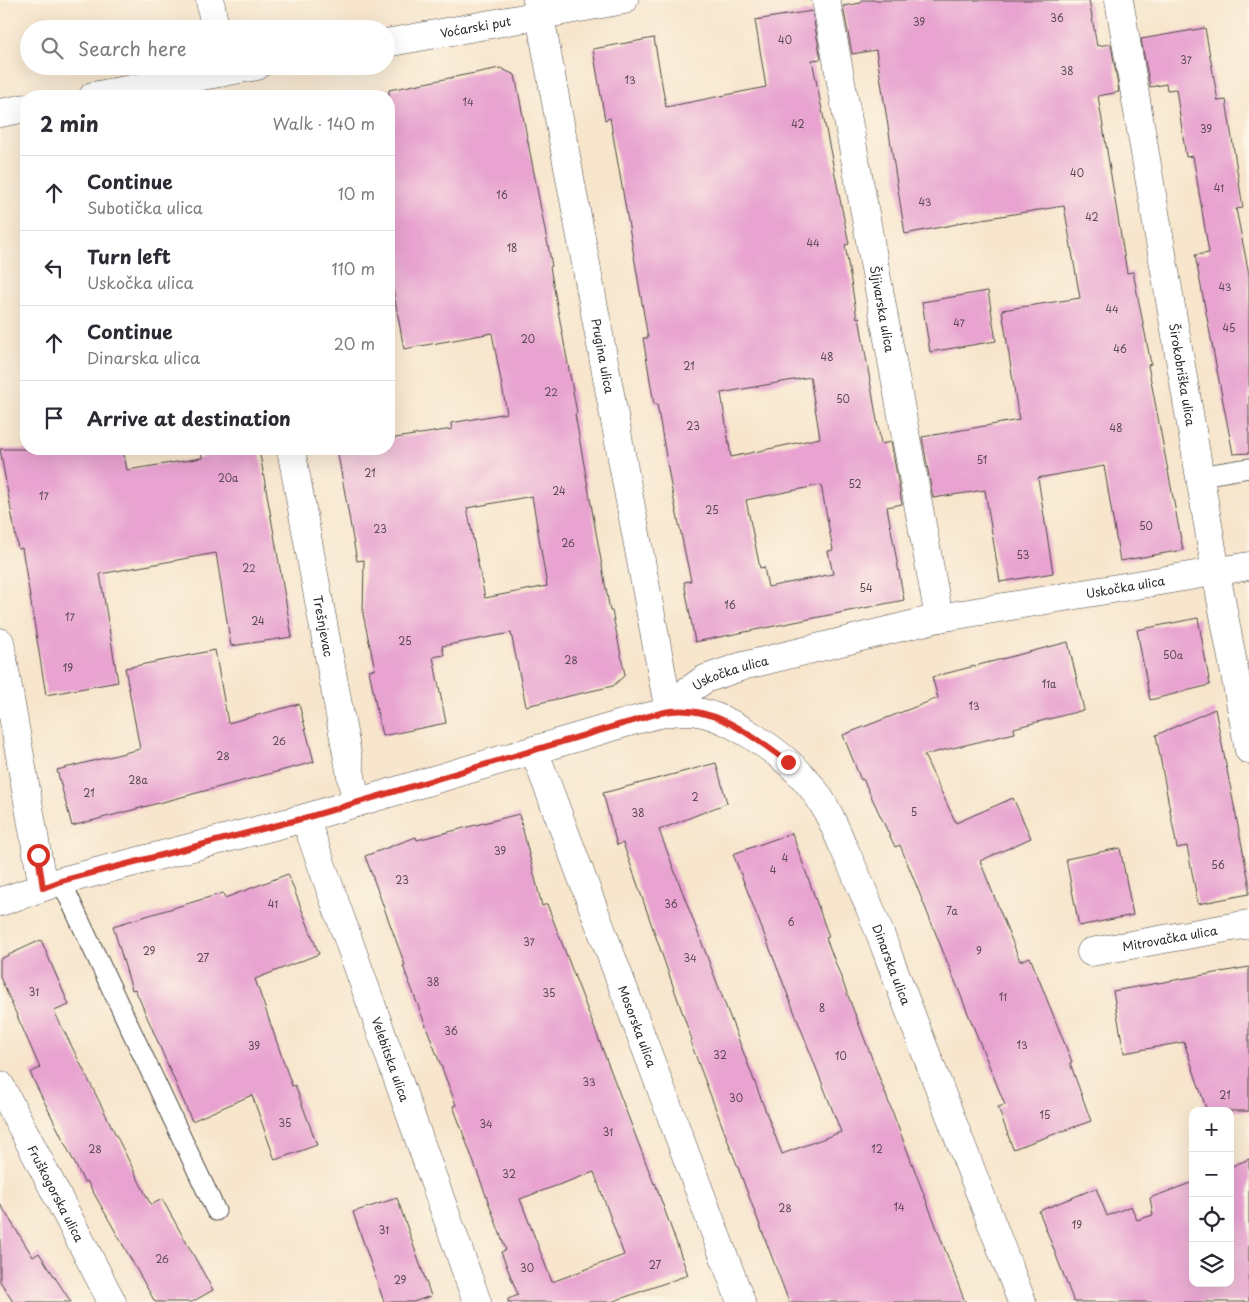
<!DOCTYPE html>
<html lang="en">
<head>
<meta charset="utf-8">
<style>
  :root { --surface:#fff; --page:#f2f2f3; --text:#2b2b33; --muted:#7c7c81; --line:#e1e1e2 }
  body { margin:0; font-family:"Playpen Sans",sans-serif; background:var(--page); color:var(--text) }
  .controls { position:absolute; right:15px; bottom:15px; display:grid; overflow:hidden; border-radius:10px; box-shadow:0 5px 20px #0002 }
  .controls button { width:45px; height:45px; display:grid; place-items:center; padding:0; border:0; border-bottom:1px solid var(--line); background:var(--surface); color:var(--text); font:25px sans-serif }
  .stop { position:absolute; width:15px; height:15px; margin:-11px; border:4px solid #d93025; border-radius:50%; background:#fff }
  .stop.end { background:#d93025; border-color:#fff; box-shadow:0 1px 5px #0008 }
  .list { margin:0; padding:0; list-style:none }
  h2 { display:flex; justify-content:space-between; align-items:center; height:65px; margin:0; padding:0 20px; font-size:21px }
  h2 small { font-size:16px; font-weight:400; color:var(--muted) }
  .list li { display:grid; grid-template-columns:32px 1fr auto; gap:15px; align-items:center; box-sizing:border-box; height:75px; padding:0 20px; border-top:1px solid var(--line) }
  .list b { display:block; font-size:19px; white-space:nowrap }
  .list p { margin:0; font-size:16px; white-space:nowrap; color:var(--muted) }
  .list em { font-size:16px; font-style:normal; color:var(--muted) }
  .icon { flex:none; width:28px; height:28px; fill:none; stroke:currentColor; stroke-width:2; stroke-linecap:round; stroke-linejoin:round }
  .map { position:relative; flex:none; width:1249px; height:1302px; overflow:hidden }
  .search { position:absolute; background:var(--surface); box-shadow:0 5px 20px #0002; left:20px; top:20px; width:375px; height:55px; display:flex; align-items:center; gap:12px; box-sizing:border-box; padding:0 18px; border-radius:28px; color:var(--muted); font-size:19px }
  .panel { position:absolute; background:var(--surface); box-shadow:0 5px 20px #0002; left:20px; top:90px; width:375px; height:365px; border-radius:20px }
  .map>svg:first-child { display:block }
  .building { fill:#e8a3d0; fill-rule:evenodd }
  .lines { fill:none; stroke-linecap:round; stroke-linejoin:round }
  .lane-casing { stroke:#4a4743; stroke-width:21 }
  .street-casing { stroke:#4a4743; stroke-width:29 }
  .lane { stroke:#fff; stroke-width:19 }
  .street { stroke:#fff; stroke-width:28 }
  .route { stroke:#d93025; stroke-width:6 }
  .labels { text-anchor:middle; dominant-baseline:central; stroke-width:4; stroke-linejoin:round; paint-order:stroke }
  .number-label { font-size:10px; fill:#5a4954 }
  .street-label { font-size:12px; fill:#2b2b2b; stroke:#fcf5e5 }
</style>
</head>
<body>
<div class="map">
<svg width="1249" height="1302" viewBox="0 0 1249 1302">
  <rect width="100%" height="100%" fill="#fcf5e5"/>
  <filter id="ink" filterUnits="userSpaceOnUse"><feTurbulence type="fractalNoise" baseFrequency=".02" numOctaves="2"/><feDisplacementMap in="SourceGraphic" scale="10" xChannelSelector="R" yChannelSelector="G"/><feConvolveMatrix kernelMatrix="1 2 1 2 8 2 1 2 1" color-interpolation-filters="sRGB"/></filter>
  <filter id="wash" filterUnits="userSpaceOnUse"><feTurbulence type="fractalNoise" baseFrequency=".0096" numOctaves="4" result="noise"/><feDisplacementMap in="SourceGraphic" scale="20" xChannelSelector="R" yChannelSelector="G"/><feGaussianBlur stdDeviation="1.12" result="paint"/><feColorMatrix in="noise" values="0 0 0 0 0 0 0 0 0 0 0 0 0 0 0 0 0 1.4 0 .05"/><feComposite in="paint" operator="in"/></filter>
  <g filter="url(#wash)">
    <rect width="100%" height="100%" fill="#f7e5cc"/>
    <g id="blocks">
      <g class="building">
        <path d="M 861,0 L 1089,0 L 1097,46 L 1111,44 L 1119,92 L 1098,96 L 1127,273 L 1133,272 L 1151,364 L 1148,365 L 1183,550 L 1120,561 L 1104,466 L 1038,478 L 1053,573 L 1000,582 L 985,490 L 933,498 L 922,437 L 1019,420 L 1002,310 L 1080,298 L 1064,206 L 957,223 L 957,224 L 905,234 L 876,50 L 852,54 L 843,6 L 861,3 Z"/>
        <path d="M 812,11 L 821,59 L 812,60 L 849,244 L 845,245 L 857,318 L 859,317 L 881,444 L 891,442 L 902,504 L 887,507 L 904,600 L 695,642 L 684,582 L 691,581 L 671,486 L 657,404 L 654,404 L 643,338 L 648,338 L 628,221 L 610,118 L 605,120 L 593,49 L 654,38 L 666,107 L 766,87 L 755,20 ZM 810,377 L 820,438 L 731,457 L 721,393 ZM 821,485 L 833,550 L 828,551 L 833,574 L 768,587 L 764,567 L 760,568 L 746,500 Z"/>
        <path d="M 1205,28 L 1218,101 L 1226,100 L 1243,208 L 1236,209 L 1249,274 L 1249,453 L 1233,454 L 1195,255 L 1209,253 L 1193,156 L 1186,157 L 1176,89 L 1167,90 L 1166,84 L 1150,87 L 1141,39 Z"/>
        <path d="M 500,68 L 515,75 L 552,266 L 550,267 L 577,413 L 575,414 L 610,611 L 612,611 L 625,675 L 613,686 L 526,706 L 511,633 L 442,646 L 444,655 L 433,657 L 446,723 L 382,736 L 369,670 L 375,669 L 363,614 L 364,560 L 357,561 L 337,449 L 389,449 L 389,439 L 452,429 L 451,423 L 507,413 L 492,333 L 404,349 L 389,267 L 389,90 ZM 532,496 L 547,586 L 485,598 L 467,508 Z"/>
        <path d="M 988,291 L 996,341 L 930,352 L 922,302 Z"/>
        <path d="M 0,449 L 123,449 L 127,470 L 202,458 L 201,449 L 259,449 L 292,637 L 231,646 L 216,553 L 100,574 L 118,682 L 46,695 L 22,548 L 18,549 Z"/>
        <path d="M 1198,618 L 1210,685 L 1150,700 L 1137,630 Z"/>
        <path d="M 1068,642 L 1084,710 L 1014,728 L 1015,733 L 924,755 L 956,823 L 1013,798 L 1031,838 L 980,861 L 1020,961 L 1030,957 L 1072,1062 L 1070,1063 L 1091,1121 L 1013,1149 L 998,1107 L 1005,1105 L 900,845 L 895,847 L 863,779 L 861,780 L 843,735 L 938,698 L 932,677 Z"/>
        <path d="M 215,650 L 228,723 L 299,704 L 314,762 L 72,826 L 57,770 L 140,749 L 125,668 Z"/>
        <path d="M 1215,709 L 1249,882 L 1249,894 L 1198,904 L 1187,846 L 1177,848 L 1156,735 Z"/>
        <path d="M 716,763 L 727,803 L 659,830 L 782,1154 L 841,1132 L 733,854 L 792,833 L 829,937 L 826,938 L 965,1302 L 789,1302 L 690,1041 L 692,1040 L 623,843 L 617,845 L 603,793 Z"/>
        <path d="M 519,814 L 542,906 L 547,904 L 654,1184 L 655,1183 L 688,1275 L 611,1302 L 508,1302 L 508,1299 L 518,1295 L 501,1252 L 506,1250 L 453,1106 L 456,1105 L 403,966 L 405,965 L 365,856 L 416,837 L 417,840 ZM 594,1172 L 624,1255 L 552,1282 L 520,1199 Z"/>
        <path d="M 1120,848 L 1133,915 L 1079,926 L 1066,859 Z"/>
        <path d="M 288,874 L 319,954 L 255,979 L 292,1086 L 295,1085 L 317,1145 L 275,1160 L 252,1095 L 192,1121 L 135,989 L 132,990 L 113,926 L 223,893 L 225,898 Z"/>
        <path d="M 41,940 L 69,1005 L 54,1011 L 151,1205 L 162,1199 L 213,1290 L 192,1302 L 155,1302 L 87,1181 L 84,1182 L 30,1073 L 40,1068 L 0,977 L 0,959 Z"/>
        <path d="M 1249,967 L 1249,1111 L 1207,1111 L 1184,1042 L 1124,1053 L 1113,991 Z"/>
        <path d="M 1249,1159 L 1249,1302 L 1074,1302 L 1039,1211 L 1096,1188 L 1107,1216 L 1131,1206 L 1137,1220 L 1153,1215 L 1150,1198 L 1193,1182 L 1193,1283 L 1230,1283 L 1230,1167 Z"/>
        <path d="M 397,1198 L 431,1296 L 413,1302 L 384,1302 L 353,1212 Z"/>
        <path d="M 0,1204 L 33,1257 L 39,1253 L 71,1302 L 13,1302 L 0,1281 Z"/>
      </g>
    </g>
  </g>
  <g filter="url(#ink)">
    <use href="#blocks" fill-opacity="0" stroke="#4a4743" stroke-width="1"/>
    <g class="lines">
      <defs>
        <g id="lane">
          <path d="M 1200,476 L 1249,468"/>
          <path d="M 61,881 L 216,1211"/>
        </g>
        <g id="street">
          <path d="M 210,0 L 215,29"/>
          <path id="s1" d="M 537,0 L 669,712"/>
          <path id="s2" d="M 826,0 L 939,618"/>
          <path id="s3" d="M 1119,0 L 1216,572 L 1249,750"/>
          <path id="s4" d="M 386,43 L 624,0"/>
          <path d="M 93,96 L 257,66"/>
          <path d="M 0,113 L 26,108"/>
          <path id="s5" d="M 291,449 L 356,803"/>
          <path d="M 0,642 L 43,887"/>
          <path id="s6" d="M 669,712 L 689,690 L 705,679 L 743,666 L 939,618 L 1249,566"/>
          <path id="s7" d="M 534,750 L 741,1302"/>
          <path id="s8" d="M 305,818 L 477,1302"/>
          <path id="s9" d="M 0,902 L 61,881 L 305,818 L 622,724 C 643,718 665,711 687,711 C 725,711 787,756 810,785 C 825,803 834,825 843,846 C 862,887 878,927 893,968 C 936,1080 979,1191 1022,1302"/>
          <path id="s10" d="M 1091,952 L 1249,924"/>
          <path id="s11" d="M 0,1085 L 112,1302"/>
        </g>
      </defs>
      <use href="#lane" class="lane-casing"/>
      <use href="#street" class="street-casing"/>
      <use href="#lane" class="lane"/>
      <use href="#street" class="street"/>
    </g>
  </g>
  <g class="lines" filter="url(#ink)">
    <path class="route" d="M 38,855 L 43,888 L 61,881 L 305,818 L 622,724 C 638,720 655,713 671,711 C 717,706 753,737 788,762"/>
  </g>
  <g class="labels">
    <g class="number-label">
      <text x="1057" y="17">36</text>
      <text x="919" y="21">39</text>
      <text x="785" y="39">40</text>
      <text x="1186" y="59">37</text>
      <text x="1067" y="70">38</text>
      <text x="630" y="79">13</text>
      <text x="468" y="101">14</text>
      <text x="798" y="123">42</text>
      <text x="1206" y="128">39</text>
      <text x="1077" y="172">40</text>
      <text x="1219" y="187">41</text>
      <text x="502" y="194">16</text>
      <text x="925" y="201">43</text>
      <text x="1092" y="216">42</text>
      <text x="813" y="242">44</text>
      <text x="512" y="247">18</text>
      <text x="1225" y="286">43</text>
      <text x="1112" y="308">44</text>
      <text x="959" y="322">47</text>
      <text x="1229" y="327">45</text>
      <text x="528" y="338">20</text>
      <text x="1120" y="348">46</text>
      <text x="827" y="356">48</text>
      <text x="689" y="365">21</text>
      <text x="551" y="391">22</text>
      <text x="843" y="398">50</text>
      <text x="693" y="425">23</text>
      <text x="1116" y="427">48</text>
      <text x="982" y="459">51</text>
      <text x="370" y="472">21</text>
      <text x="228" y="477">20a</text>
      <text x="855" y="483">52</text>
      <text x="559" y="490">24</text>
      <text x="44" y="495">17</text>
      <text x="712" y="509">25</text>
      <text x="1146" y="525">50</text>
      <text x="380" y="528">23</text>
      <text x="568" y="542">26</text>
      <text x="1023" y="554">53</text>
      <text x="249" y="567">22</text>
      <text x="866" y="587">54</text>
      <text x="730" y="604">16</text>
      <text x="70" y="616">17</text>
      <text x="258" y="620">24</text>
      <text x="405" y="640">25</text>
      <text x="1173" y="654">50a</text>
      <text x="571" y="659">28</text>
      <text x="68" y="667">19</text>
      <text x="1049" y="683">11a</text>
      <text x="974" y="705">13</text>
      <text x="279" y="740">26</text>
      <text x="223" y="755">28</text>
      <text x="138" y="779">28a</text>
      <text x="89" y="792">21</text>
      <text x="695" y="796">2</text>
      <text x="914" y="811">5</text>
      <text x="638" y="812">38</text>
      <text x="500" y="850">39</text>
      <text x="785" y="857">4</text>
      <text x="1218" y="864">56</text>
      <text x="773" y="869">4</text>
      <text x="402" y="879">23</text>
      <text x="273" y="903">41</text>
      <text x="671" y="903">36</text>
      <text x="952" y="910">7a</text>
      <text x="791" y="921">6</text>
      <text x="529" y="941">37</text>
      <text x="149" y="950">29</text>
      <text x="979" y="950">9</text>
      <text x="203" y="957">27</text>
      <text x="690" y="957">34</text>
      <text x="433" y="981">38</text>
      <text x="34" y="991">31</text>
      <text x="549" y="992">35</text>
      <text x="1003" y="996">11</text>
      <text x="822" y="1007">8</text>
      <text x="451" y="1030">36</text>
      <text x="1022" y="1044">13</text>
      <text x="254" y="1045">39</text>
      <text x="720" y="1054">32</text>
      <text x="841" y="1055">10</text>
      <text x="589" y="1081">33</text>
      <text x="1225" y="1094">21</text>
      <text x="736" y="1097">30</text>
      <text x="1045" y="1114">15</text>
      <text x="285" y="1122">35</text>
      <text x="486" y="1123">34</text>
      <text x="608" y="1131">31</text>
      <text x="95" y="1148">28</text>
      <text x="877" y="1148">12</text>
      <text x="509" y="1173">32</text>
      <text x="899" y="1206">14</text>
      <text x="785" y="1207">28</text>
      <text x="1077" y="1224">19</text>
      <text x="384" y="1229">31</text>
      <text x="162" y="1258">26</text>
      <text x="655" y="1264">27</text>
      <text x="527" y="1267">30</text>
      <text x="400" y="1279">29</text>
    </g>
    <g class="street-label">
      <text stroke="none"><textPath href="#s4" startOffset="91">Voćarski put</textPath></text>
      <text stroke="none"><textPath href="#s2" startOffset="314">Šljivarska ulica</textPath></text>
      <text stroke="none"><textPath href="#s1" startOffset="362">Prugina ulica</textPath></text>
      <text stroke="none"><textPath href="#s3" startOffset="380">Širokobriška ulica</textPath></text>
      <text stroke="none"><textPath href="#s6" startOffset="480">Uskočka ulica</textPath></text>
      <text stroke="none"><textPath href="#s5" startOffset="180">Trešnjevac</textPath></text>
      <text stroke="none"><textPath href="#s6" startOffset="75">Uskočka ulica</textPath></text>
      <text stroke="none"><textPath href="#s10" startOffset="80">Mitrovačka ulica</textPath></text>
      <text stroke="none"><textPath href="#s9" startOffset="1058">Dinarska ulica</textPath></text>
      <text stroke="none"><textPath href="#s7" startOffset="295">Mosorska ulica</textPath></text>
      <text stroke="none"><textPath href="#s8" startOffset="256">Velebitska ulica</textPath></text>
      <text stroke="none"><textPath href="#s11" startOffset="122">Fruškogorska ulica</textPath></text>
    </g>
  </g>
</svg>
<div class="controls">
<button>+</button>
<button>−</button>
<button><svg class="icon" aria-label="locate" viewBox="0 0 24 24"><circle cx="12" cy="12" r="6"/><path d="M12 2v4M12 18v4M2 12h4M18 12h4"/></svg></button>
<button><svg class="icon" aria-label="layers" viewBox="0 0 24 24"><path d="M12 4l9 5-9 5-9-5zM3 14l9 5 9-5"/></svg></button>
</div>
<div class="stop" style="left:38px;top:855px"></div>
<div class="stop end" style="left:788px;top:762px"></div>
<div class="search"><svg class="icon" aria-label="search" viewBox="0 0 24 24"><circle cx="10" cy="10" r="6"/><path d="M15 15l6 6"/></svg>Search here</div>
<section class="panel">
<h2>2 min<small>Walk · 140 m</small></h2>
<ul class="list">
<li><svg class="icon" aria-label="ahead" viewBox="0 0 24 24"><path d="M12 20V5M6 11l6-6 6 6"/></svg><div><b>Continue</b><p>Subotička ulica</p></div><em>10 m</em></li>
<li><svg class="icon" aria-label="left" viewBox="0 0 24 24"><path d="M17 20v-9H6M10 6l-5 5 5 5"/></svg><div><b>Turn left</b><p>Uskočka ulica</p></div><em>110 m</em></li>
<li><svg class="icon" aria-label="ahead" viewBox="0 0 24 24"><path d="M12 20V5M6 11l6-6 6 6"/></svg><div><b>Continue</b><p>Dinarska ulica</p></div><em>20 m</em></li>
<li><svg class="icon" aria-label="arrive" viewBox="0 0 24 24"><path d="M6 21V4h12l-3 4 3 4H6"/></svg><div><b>Arrive at destination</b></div></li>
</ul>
</section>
</div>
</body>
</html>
